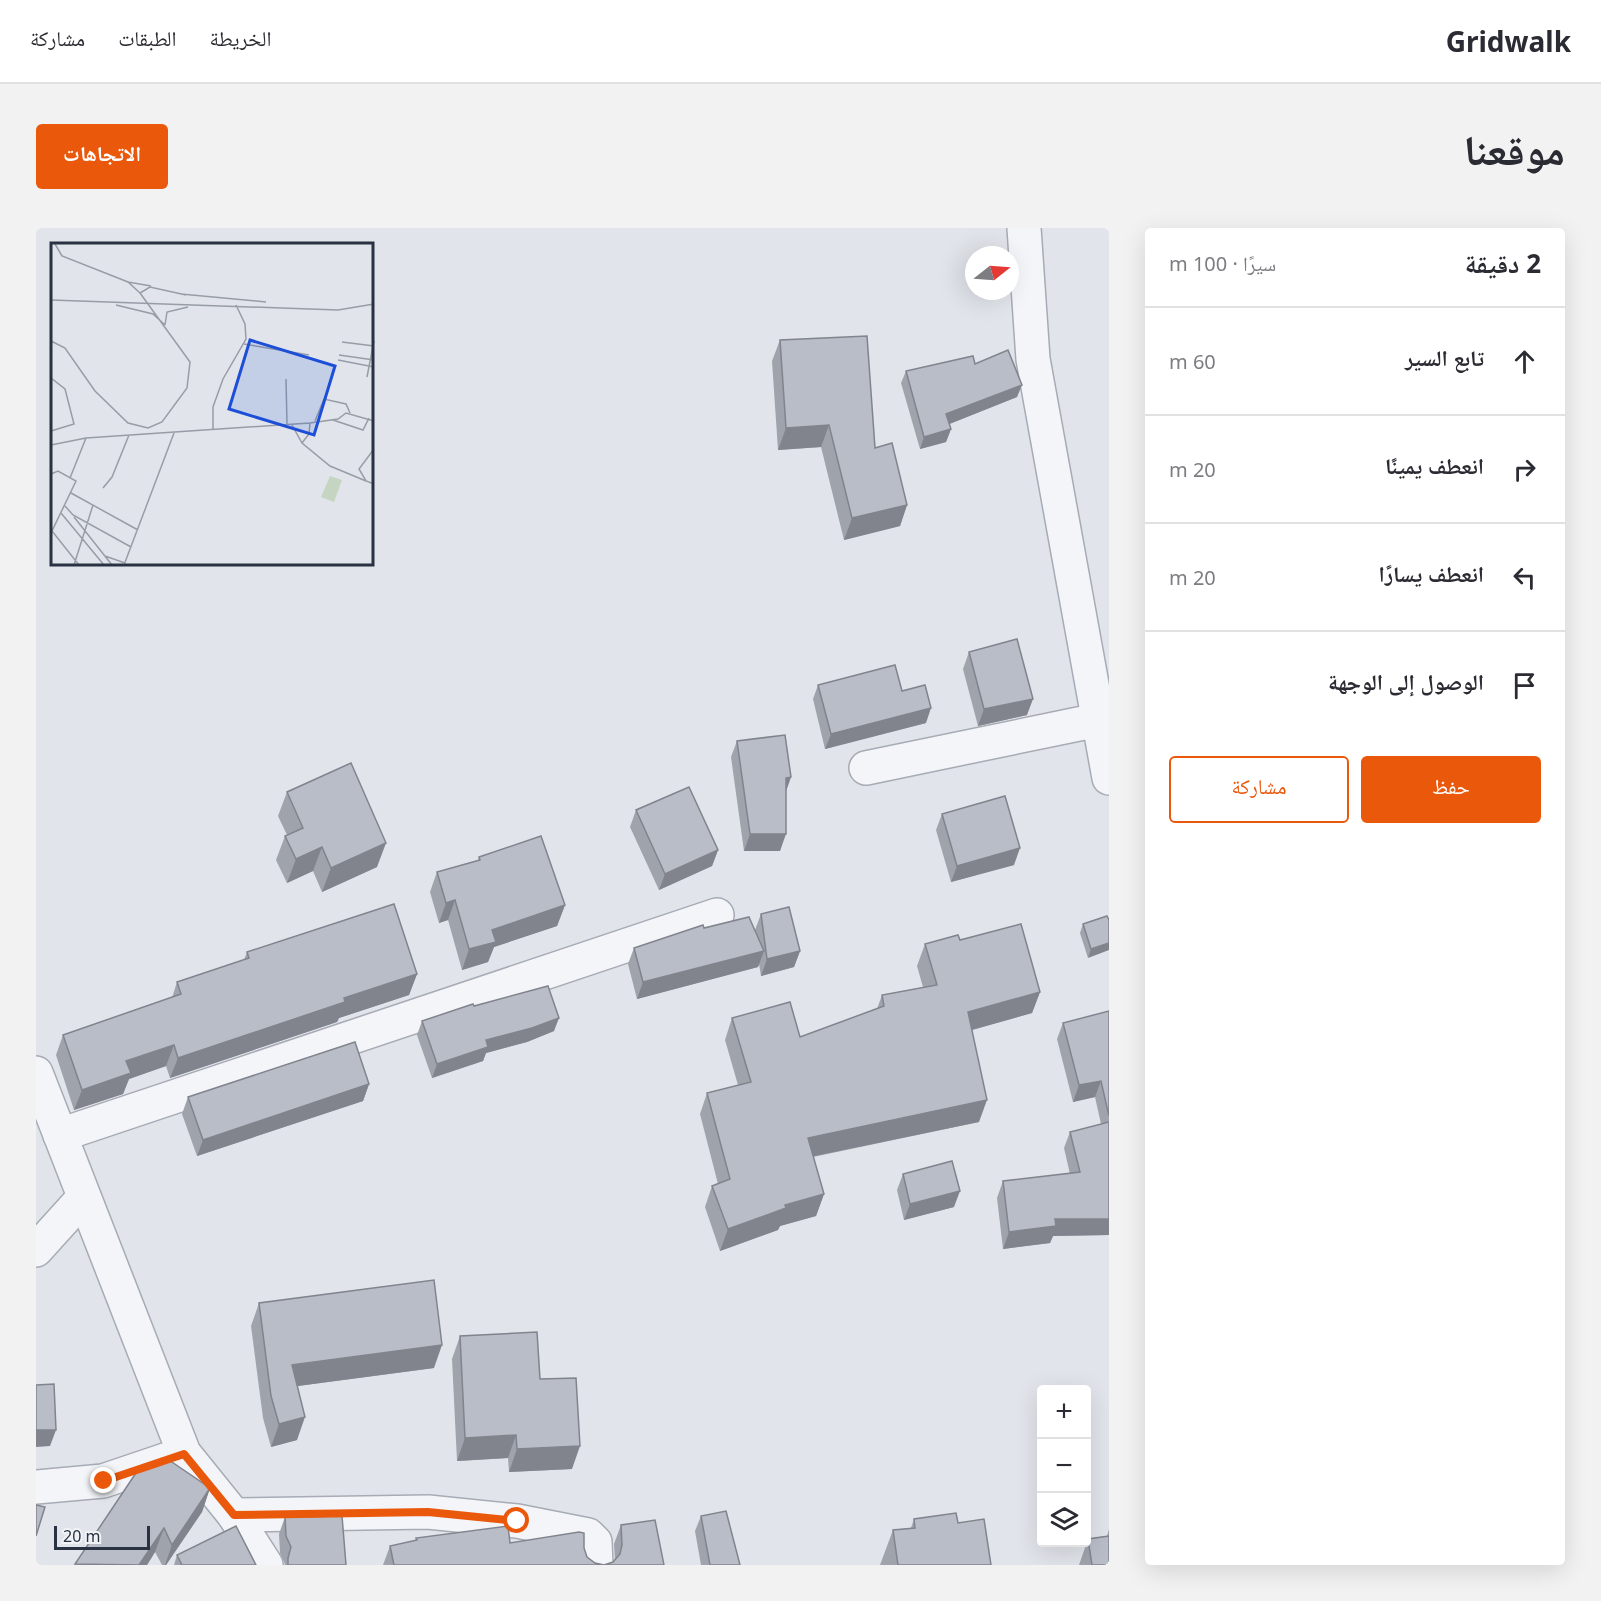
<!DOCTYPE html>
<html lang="ar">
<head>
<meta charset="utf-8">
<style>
  :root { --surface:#fff; --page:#f2f2f3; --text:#2b2b33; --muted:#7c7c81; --line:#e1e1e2; --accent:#ea580c }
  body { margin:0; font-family:"Noto Sans","Noto Naskh Arabic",sans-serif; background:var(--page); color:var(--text); direction:rtl }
  .controls { position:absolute; right:18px; bottom:18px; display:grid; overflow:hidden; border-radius:6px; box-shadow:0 6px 24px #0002 }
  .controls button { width:54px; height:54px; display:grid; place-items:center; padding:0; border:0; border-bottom:2px solid var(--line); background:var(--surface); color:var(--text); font:30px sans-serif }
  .compass { position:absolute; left:929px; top:18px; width:54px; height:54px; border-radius:50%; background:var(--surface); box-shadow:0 6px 24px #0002; rotate:73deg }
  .scale { position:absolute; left:18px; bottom:15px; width:96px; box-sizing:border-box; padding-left:6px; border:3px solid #283243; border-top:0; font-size:16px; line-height:21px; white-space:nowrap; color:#283243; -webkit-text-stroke:4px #f1f3f7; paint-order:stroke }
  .stop { position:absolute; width:18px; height:18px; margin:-14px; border:4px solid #ea580c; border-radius:50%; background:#fff }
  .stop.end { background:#ea580c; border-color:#fff; box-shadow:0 2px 6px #0008 }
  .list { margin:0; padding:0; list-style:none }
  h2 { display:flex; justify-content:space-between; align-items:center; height:78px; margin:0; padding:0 24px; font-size:26px }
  h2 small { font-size:20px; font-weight:400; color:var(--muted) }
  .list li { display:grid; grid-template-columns:39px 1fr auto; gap:18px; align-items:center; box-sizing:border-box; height:108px; padding:0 24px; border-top:2px solid var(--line) }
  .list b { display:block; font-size:22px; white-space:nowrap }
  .list em { font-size:20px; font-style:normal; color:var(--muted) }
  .actions { display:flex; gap:12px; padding:18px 24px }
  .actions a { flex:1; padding:14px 0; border:2px solid var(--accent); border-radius:6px; text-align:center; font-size:21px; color:var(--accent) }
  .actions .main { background:var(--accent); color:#fff }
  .icon { flex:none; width:33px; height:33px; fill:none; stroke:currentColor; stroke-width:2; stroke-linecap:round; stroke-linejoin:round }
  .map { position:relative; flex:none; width:1073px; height:1337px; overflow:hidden; direction:ltr; border-radius:6px }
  header { display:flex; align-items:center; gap:36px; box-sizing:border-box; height:84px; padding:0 30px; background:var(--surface); border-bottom:2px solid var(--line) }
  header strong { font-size:28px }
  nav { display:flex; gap:33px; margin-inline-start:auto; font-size:21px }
  .intro { display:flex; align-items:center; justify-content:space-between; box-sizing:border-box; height:144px; padding:0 36px }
  h1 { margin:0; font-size:42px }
  .button { padding:15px 27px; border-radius:6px; background:var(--accent); color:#fff; font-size:21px; font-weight:700 }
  main { display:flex; gap:36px; padding:0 36px }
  aside { flex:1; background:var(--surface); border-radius:6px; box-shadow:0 6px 24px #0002 }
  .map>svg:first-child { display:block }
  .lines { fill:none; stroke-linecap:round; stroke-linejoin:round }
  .minor-casing { stroke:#a6abb5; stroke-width:36 }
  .minor { stroke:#f4f5f8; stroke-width:33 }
  .wall { fill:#9ea3ac }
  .shaded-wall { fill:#81848c }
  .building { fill:#b8bdc8; stroke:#81848c; stroke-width:1.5 }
  .route { stroke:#ea580c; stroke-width:8 }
  .inset-road { fill:none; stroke:#979da7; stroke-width:1.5 }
  .view { fill:#1d4ed8; fill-opacity:0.15; stroke:#1d4ed8; stroke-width:3 }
  .inset-edge { fill:none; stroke:#283243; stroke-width:3 }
</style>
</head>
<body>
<header>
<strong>Gridwalk</strong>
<nav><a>الخريطة</a><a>الطبقات</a><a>مشاركة</a></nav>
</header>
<div class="intro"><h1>موقعنا</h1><a class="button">الاتجاهات</a></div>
<main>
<aside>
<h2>2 دقيقة<small>سيرًا · 100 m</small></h2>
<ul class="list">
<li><svg class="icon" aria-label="ahead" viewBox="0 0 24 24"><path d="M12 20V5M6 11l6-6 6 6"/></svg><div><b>تابع السير</b></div><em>60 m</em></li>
<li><svg class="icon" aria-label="right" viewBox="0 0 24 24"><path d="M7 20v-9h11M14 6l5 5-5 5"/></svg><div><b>انعطف يمينًا</b></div><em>20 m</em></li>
<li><svg class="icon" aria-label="left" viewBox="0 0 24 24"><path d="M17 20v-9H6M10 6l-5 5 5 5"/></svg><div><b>انعطف يسارًا</b></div><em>20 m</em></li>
<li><svg class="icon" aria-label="arrive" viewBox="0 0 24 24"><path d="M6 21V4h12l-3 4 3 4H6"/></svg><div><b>الوصول إلى الوجهة</b></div></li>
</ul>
<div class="actions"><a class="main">حفظ</a><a>مشاركة</a></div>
</aside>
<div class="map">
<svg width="1073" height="1337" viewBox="0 0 1073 1337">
  <rect width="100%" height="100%" fill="#e1e4ea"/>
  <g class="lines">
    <defs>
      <g id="minor">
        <path d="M 988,0 L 997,131 L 1073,550"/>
        <path d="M 830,540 L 1062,492"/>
        <path d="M 0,845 L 148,1225 L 198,1287 L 230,1337"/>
        <path d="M 24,907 L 681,687"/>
        <path d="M 0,1022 L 48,969"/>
        <path d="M 0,1259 L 67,1253 L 144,1227"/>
        <path d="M 198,1287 L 392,1284 L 481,1293 L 552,1307 L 559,1314 L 560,1337"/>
      </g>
    </defs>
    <use href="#minor" class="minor-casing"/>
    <use href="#minor" class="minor"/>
  </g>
  <g class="wall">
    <path d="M 744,112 L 839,220 L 871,277 L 864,298 L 808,312 L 785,219 L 742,222 L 736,133 Z"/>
    <path d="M 939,136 L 981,169 L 913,196 L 915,201 L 910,214 L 884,221 L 865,155 L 870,143 Z"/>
    <path d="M 933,424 L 991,487 L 942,498 L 927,441 Z"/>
    <path d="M 782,457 L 866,463 L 890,495 L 789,521 L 777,471 Z"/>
    <path d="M 701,513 L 755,549 L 750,563 L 744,623 L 708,623 L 695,529 Z"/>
    <path d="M 251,564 L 341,639 L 286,664 L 277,643 L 251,655 L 240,632 L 249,608 L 251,607 L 242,588 Z"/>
    <path d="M 600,582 L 682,622 L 676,638 L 623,662 L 594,599 Z"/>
    <path d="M 906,586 L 978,637 L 915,654 L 900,602 Z"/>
    <path d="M 443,629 L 529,677 L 521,698 L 458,719 L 452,734 L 426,742 L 412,692 L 403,695 L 394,664 L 401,644 L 442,632 Z"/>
    <path d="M 725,686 L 764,723 L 758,739 L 725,748 L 723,736 L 722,739 L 601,771 L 592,736 L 598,720 L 668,700 L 719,702 Z"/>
    <path d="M 1071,688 L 1052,730 L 1044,705 L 1047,696 Z"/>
    <path d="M 924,712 L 1004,764 L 996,785 L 936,802 L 943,894 L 777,929 L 788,966 L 780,988 L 744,998 L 742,1002 L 684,1023 L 669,979 L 676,958 L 682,956 L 664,886 L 671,865 L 702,857 L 689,812 L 696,790 L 764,809 L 841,781 L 846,767 L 887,759 L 881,738 L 889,716 Z"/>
    <path d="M 211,724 L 381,746 L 373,767 L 303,790 L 301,794 L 134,850 L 130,838 L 93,851 L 87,866 L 38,882 L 20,827 L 27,807 L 136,770 L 141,754 L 208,732 Z"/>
    <path d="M 438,778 L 518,803 L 491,814 L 450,825 L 447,833 L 396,850 L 381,807 L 386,793 Z"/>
    <path d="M 1073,783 L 1073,1007 L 1017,1008 L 1014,1015 L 967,1021 L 961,970 L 967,953 L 1034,946 L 1028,920 L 1034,904 L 1065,896 L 1059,869 L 1037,874 L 1021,811 L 1027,795 Z"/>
    <path d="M 333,856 L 327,873 L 161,928 L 146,886 L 152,869 Z"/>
    <path d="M 867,946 L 918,979 L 868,992 L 861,962 Z"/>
    <path d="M 223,1075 L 398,1140 L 261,1158 L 261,1212 L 235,1219 L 227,1190 L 215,1098 Z"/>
    <path d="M 424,1108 L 504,1151 L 536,1241 L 473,1244 L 472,1230 L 421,1233 L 416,1131 Z"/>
    <path d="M 104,1239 L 174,1260 L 166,1284 L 130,1337 L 126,1337 L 119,1324 L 111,1337 L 39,1337 Z"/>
    <path d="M 665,1288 L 704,1337 L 665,1337 L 659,1303 Z"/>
    <path d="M 249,1289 L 310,1337 L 248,1337 L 249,1336 L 244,1325 L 243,1306 Z"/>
    <path d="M 878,1291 L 922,1295 L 955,1337 L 844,1337 L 857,1302 L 875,1300 Z"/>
    <path d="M 585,1297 L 628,1337 L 347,1337 L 354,1318 L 379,1313 L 380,1310 L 548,1320 L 551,1329 L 559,1335 L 568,1337 L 577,1334 L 579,1332 L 578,1316 Z"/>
    <path d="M 1073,1301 L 1073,1337 L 1043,1337 L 1052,1311 L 1071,1308 Z"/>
    <path d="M 141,1327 L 220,1337 L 138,1337 Z"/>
  </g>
  <g class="shaded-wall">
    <path d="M 986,157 L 981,169 L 906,199 L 910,186 Z"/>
    <path d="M 793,197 L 785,219 L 742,222 L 750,200 Z"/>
    <path d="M 915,201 L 910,214 L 884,221 L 888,209 Z"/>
    <path d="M 871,277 L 864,298 L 808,312 L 816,290 Z"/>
    <path d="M 997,471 L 991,487 L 942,498 L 948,481 Z"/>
    <path d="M 895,480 L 890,495 L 789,521 L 795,506 Z"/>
    <path d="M 755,549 L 749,566 L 750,550 Z"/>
    <path d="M 714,606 L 750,606 L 744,623 L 708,623 Z"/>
    <path d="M 350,615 L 341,639 L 286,664 L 295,640 Z"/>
    <path d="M 286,619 L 277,643 L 251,655 L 260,631 Z"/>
    <path d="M 984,620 L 978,637 L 915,654 L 921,638 Z"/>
    <path d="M 682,622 L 676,638 L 623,662 L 629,646 Z"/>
    <path d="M 419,672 L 412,692 L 403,695 L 410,675 Z"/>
    <path d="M 529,677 L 521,698 L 458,719 L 452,734 L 426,742 L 433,721 L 456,702 Z"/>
    <path d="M 1073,715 L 1073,722 L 1052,730 L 1055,721 Z"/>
    <path d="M 728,723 L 722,739 L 601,771 L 607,754 Z"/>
    <path d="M 764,723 L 758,739 L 725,748 L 731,731 Z"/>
    <path d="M 381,746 L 373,767 L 303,790 L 301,794 L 134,850 L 142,830 L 308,770 Z"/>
    <path d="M 1004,764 L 996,785 L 925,805 L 932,784 Z"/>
    <path d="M 523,790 L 518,803 L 491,814 L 450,825 L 447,833 L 396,850 L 401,836 L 450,812 Z"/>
    <path d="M 138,817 L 130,838 L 93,851 L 87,866 L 38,882 L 46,862 L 90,833 Z"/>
    <path d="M 1065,853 L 1059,869 L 1037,874 L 1043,857 Z"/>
    <path d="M 333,856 L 327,873 L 161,928 L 167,912 Z"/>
    <path d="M 951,872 L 943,894 L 764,931 L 772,910 Z"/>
    <path d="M 924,963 L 918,979 L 868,992 L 874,976 Z"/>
    <path d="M 788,966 L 780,988 L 744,998 L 742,1002 L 684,1023 L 692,1001 L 749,977 Z"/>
    <path d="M 1019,991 L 1073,991 L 1073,1007 L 1017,1008 L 1014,1015 L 967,1021 L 973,1004 Z"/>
    <path d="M 406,1117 L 398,1140 L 247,1160 L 256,1137 Z"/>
    <path d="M 269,1189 L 261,1212 L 235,1219 L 243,1196 Z"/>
    <path d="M 0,1202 L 20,1202 L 14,1218 L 0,1219 Z"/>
    <path d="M 480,1207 L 472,1230 L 421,1233 L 429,1210 Z"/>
    <path d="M 544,1218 L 536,1241 L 473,1244 L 481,1221 Z"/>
    <path d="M 174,1260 L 166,1284 L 130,1337 L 129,1337 L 136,1317 Z"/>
    <path d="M 128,1300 L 119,1324 L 111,1337 L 103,1337 Z"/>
  </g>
  <g class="building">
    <path d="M 831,108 L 839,220 L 856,215 L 871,277 L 816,290 L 793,197 L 750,200 L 744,112 Z"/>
    <path d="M 972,122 L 986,157 L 910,186 L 915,201 L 888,209 L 870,143 L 937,128 L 939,136 Z"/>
    <path d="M 981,411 L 997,471 L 948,481 L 933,424 Z"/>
    <path d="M 859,437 L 866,463 L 889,457 L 895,480 L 795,506 L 782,457 Z"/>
    <path d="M 749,507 L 755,549 L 750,550 L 750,606 L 714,606 L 701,513 Z"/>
    <path d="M 315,535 L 350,615 L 295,640 L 286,619 L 260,631 L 249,608 L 267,600 L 251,564 Z"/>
    <path d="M 653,559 L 682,622 L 629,646 L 600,582 Z"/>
    <path d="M 969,568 L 984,620 L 921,638 L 906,586 Z"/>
    <path d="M 505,608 L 529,677 L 456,702 L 460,714 L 433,721 L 419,672 L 410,675 L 401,644 L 444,632 L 443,629 Z"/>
    <path d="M 358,676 L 381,746 L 308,770 L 309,774 L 142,830 L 138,817 L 90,833 L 95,845 L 46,862 L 27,807 L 145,766 L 141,754 L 213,730 L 211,724 Z"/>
    <path d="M 753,679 L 764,723 L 731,731 L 725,686 Z"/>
    <path d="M 1071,688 L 1073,692 L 1073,715 L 1055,721 L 1047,696 Z"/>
    <path d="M 713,689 L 728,723 L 607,754 L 598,720 L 667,697 L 668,700 Z"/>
    <path d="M 985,696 L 1004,764 L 932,784 L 951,872 L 772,910 L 788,966 L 749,977 L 750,980 L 692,1001 L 676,958 L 694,951 L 671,865 L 715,854 L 696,790 L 754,774 L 764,809 L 848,778 L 846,767 L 901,757 L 889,716 L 922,707 L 924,712 Z"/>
    <path d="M 512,758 L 523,790 L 496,800 L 450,812 L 452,819 L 401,836 L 386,793 L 437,776 L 438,778 Z"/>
    <path d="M 1073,783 L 1073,888 L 1065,853 L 1043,857 L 1027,795 Z"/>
    <path d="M 319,814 L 333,856 L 167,912 L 152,869 Z"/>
    <path d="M 1073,894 L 1073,991 L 1019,991 L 1020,998 L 973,1004 L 967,953 L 1044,944 L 1034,904 Z"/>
    <path d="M 916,933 L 924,963 L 874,976 L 867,946 Z"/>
    <path d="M 398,1052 L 406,1117 L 256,1137 L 269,1189 L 243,1196 L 235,1168 L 223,1075 Z"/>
    <path d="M 501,1104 L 504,1151 L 540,1150 L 544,1218 L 481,1221 L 480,1207 L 429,1210 L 424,1108 Z"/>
    <path d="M 18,1156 L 20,1202 L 0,1202 L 0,1157 Z"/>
    <path d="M 130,1230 L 174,1260 L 136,1317 L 128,1300 L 103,1337 L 39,1336 L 104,1239 Z"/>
    <path d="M 0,1277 L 9,1279 L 0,1308 Z"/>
    <path d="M 690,1283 L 704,1337 L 674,1337 L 665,1288 Z"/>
    <path d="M 920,1285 L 922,1295 L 948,1291 L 955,1337 L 862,1337 L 857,1302 L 879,1300 L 878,1291 Z"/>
    <path d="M 306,1288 L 310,1337 L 252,1337 L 252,1330 L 255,1319 L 250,1308 L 249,1289 Z"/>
    <path d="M 619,1292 L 628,1337 L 358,1337 L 354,1318 L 381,1312 L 380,1310 L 472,1298 L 474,1315 L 543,1304 L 548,1305 L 548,1320 L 551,1329 L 559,1335 L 568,1337 L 577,1334 L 584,1326 L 586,1317 L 585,1297 Z"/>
    <path d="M 200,1298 L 220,1337 L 146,1337 L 141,1327 Z"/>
    <path d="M 1073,1308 L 1073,1337 L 1056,1337 L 1052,1311 Z"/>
  </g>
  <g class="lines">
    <path class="route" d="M 68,1253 L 148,1226 L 198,1287 L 392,1284 L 481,1293"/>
  </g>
  <g transform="translate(15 15)">
    <rect width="322" height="322" fill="#e1e4ea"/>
    <path d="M 279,233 L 291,237 L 283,259 L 270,254 Z" fill="#c6d4c2"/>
    <path class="inset-road" d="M 4,1 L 11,13 L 77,39 L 89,50M 77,39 L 100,43M 89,50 L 99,44 L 135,52M 130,51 L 215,59M 0,57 L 287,67 L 323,61M 65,62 L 102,71 L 114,82M 114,82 L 116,69 L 137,64M 0,98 L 14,105 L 44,148 L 77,180 L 97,185 L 111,179 L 136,145 L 139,119 L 89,50M 291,99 L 323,103M 193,101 L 258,112M 288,112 L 323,117M 287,117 L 323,124M 316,134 L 323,98M 0,135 L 14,146 L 23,181 L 0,188M 235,136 L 236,182M 282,177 L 312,187 L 318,175M 264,178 L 273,156 L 295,161 L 299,170M 241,182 L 251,200 L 279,223 L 315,238M 162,186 L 162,164 L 172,136 L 195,96 L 194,81 L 185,62M 251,200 L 258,191 L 259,180M 0,202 L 35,195 L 259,180 L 287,176 L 295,170 L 323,178M 323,206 L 308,226 L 315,238 L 323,241M 0,231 L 7,228 L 25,238 L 1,288 L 28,322M 19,235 L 35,195M 52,245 L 61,234 L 78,192M 20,250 L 87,287M 14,263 L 22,272 L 80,304M 10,270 L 53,322M 23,274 L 61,322M 54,313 L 74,320M 23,322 L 42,262M 73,322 L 123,190"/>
    <path class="view" d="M 199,97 L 284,123 L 263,192 L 178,166 Z"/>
    <rect width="322" height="322" class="inset-edge"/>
  </g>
</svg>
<div class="controls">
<button>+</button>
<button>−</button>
<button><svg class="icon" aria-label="layers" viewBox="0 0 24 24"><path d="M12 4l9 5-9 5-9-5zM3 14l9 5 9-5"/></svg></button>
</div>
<svg class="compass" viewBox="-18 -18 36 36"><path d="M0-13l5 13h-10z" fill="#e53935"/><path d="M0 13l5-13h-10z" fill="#7c7c81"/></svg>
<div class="scale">20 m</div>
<div class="stop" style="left:481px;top:1293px"></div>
<div class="stop end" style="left:68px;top:1253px"></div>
</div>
</main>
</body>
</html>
